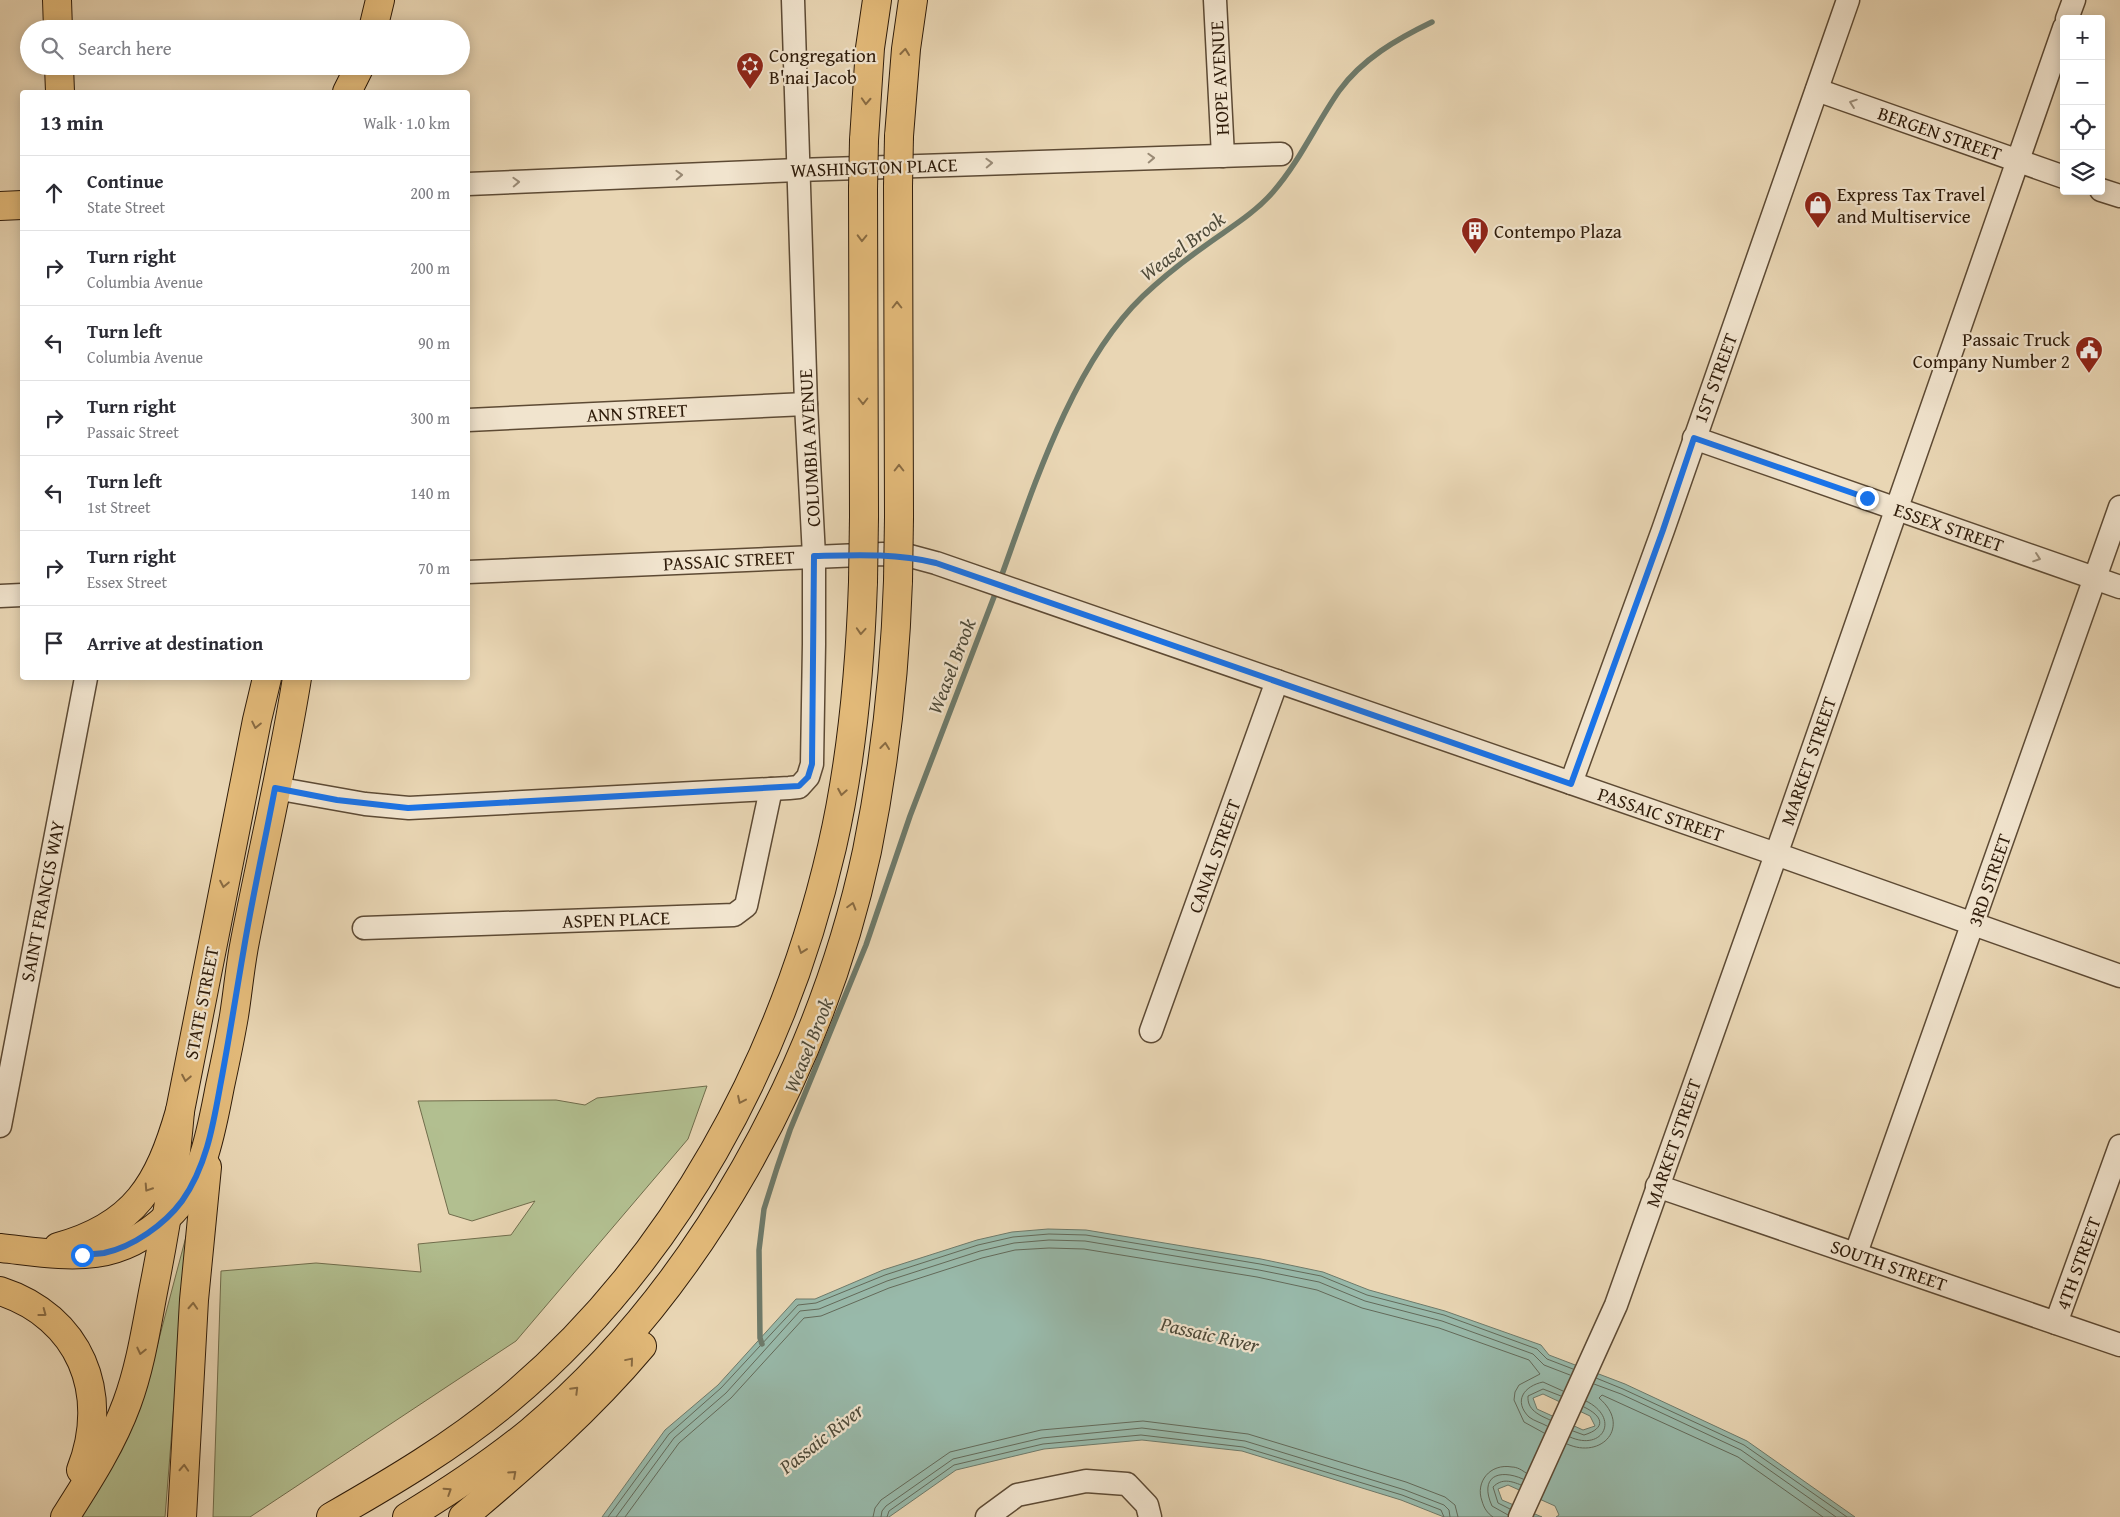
<!DOCTYPE html>
<html lang="en">
<head>
<meta charset="utf-8">
<style>
  :root { --surface:#fff; --page:#f2f2f3; --text:#2b2b33; --muted:#7c7c81; --line:#e1e1e2 }
  body { margin:0; font-family:"Gentium Book Plus",serif; background:var(--page); color:var(--text) }
  .controls { position:absolute; right:15px; top:15px; display:grid; overflow:hidden; border-radius:5px; box-shadow:0 2px 12px #0003 }
  .controls button { width:45px; height:45px; display:grid; place-items:center; padding:0; border:0; border-bottom:1px solid var(--line); background:var(--surface); color:var(--text); font:25px sans-serif }
  .stop { position:absolute; width:15px; height:15px; margin:-11px; border:4px solid #1a73e8; border-radius:50%; background:#fff }
  .stop.end { background:#1a73e8; border-color:#fff; box-shadow:0 1px 5px #0008 }
  .list { margin:0; padding:0; list-style:none }
  h2 { display:flex; justify-content:space-between; align-items:center; height:65px; margin:0; padding:0 20px; font-size:21px }
  h2 small { font-size:16px; font-weight:400; color:var(--muted) }
  .list li { display:grid; grid-template-columns:32px 1fr auto; gap:15px; align-items:center; box-sizing:border-box; height:75px; padding:0 20px; border-top:1px solid var(--line) }
  .list b { display:block; font-size:19px; white-space:nowrap }
  .list p { margin:0; font-size:16px; white-space:nowrap; color:var(--muted) }
  .list em { font-size:16px; font-style:normal; color:var(--muted) }
  .icon { flex:none; width:28px; height:28px; fill:none; stroke:currentColor; stroke-width:2; stroke-linecap:round; stroke-linejoin:round }
  .map { position:relative; flex:none; width:2120px; height:1517px; overflow:hidden }
  .search { position:absolute; background:var(--surface); box-shadow:0 2px 12px #0003; left:20px; top:20px; width:450px; height:55px; display:flex; align-items:center; gap:12px; box-sizing:border-box; padding:0 18px; border-radius:28px; color:var(--muted); font-size:19px }
  .panel { position:absolute; background:var(--surface); box-shadow:0 2px 12px #0003; left:20px; top:90px; width:450px; height:590px; border-radius:5px }
  .map>svg:first-child { display:block }
  .green { fill:#b2bf90; stroke:#706d4c }
  .water { fill:#98b9aa; stroke:#6e7a6a; fill-rule:evenodd }
  .lines { fill:none; stroke-linecap:round; stroke-linejoin:round }
  .shore { stroke:#636a5a; stroke-width:1 }
  .stream { stroke:#6e7a6a; stroke-width:5.5 }
  .minor-casing { stroke:#5d4a34; stroke-width:25 }
  .major-casing { stroke:#2e1b09; stroke-width:30 }
  .highway-casing { stroke:#2e1b09; stroke-width:30 }
  .minor { stroke:#f1e4ce; stroke-width:22 }
  .major { stroke:#e4bb7a; stroke-width:28 }
  .highway { stroke:#e4bb7a; stroke-width:28 }
  .highway-bridge-casing { stroke:#2e1b09; stroke-width:30; stroke-linecap:butt }
  .highway-bridge { stroke:#e4bb7a; stroke-width:28 }
  .oneway { stroke:#896b42 }
  .oneway2 { stroke:#998a75 }
  .route { stroke:#1a73e8; stroke-width:6 }
  .labels { text-anchor:middle; dominant-baseline:central; stroke-width:4.5; stroke-linejoin:round; paint-order:stroke }
  .poi-label { font-size:19px; fill:#2e1b09; stroke:#f1e4ce; text-anchor:start }
  .street-label { font-size:19px; fill:#2e1b09; stroke:#f1e4ce }
  .water-label { font-size:20px; font-style:italic; fill:#4e4a39; stroke:#f1e4ce }
</style>
</head>
<body>
<div class="map">
<svg width="2120" height="1517" viewBox="0 0 2120 1517">
  <rect width="100%" height="100%" fill="#e9d6b4"/>
  <filter id="stains"><feTurbulence type="fractalNoise" baseFrequency=".004" numOctaves="4"/><feColorMatrix values="0 0 0 0 .2 0 0 0 0 .09 0 0 0 0 .02 0 0 0 .5 -.17"/></filter>
  <radialGradient id="worn" r=".72"><stop offset=".6" stop-color="#630" stop-opacity="0"/><stop offset="1" stop-color="#630" stop-opacity=".3"/></radialGradient>
  <g class="green">
    <path d="M 707,1086 L 688,1139 L 516,1341 L 250,1517 L 213,1517 L 221,1271 L 316,1263 L 421,1272 L 418,1244 L 511,1235 L 535,1201 L 472,1221 L 449,1214 L 418,1101 L 556,1100 L 585,1105 L 597,1098 Z"/>
    <path d="M 188,1229 L 165,1517 L 80,1517 L 96,1494 L 145,1392 Z"/>
  </g>
  <path class="water" d="M 1048,1229 L 1086,1230 L 1261,1259 L 1323,1272 L 1369,1290 L 1445,1311 L 1541,1345 L 1549,1355 L 1625,1384 L 1747,1441 L 1855,1517 L 1556,1517 L 1559,1515 L 1555,1506 L 1508,1485 L 1498,1489 L 1502,1500 L 1542,1517 L 1444,1517 L 1401,1500 L 1242,1451 L 1142,1440 L 1044,1449 L 956,1470 L 889,1517 L 602,1517 L 665,1430 L 718,1385 L 796,1299 L 815,1299 L 883,1270 L 977,1240 L 1012,1232 ZM 1543,1394 L 1590,1416 L 1595,1426 L 1583,1430 L 1537,1409 L 1533,1398 Z"/>
  <g class="lines">
    <g class="shore">
      <path d="M 1596,1378 L 1623,1389 L 1744,1445 L 1847,1517"/>
      <path d="M 1594,1384 L 1621,1394 L 1741,1450 L 1836,1517"/>
      <path d="M 1550,1420 C 1539,1415 1527,1410 1528,1396 L 1543,1389 L 1561,1396"/>
      <path d="M 1547,1426 C 1542,1423 1534,1421 1529,1417 C 1513,1401 1524,1386 1543,1382 L 1563,1391"/>
      <path d="M 1573,1431 L 1584,1435 C 1607,1428 1603,1416 1584,1407"/>
      <path d="M 1570,1437 C 1603,1452 1621,1418 1586,1401"/>
      <path d="M 1567,1444 C 1602,1460 1632,1426 1599,1398 L 1602,1395 L 1738,1457 L 1823,1517"/>
      <path d="M 1510,1509 L 1498,1503 L 1493,1487 C 1502,1478 1511,1481 1521,1485"/>
      <path d="M 1508,1515 L 1492,1506 C 1479,1477 1498,1468 1523,1479"/>
      <path d="M 608,1517 L 669,1434 L 721,1388 L 798,1305 L 816,1303 L 885,1275 L 978,1245 L 1013,1237 L 1049,1234 L 1086,1235 L 1260,1264 L 1321,1276 L 1367,1295 L 1444,1315 L 1537,1349 L 1547,1359 L 1573,1369"/>
      <path d="M 616,1517 L 674,1438 L 726,1393 L 800,1311 L 819,1309 L 887,1281 L 980,1251 L 1014,1243 L 1049,1240 L 1085,1241 L 1259,1270 L 1319,1282 L 1365,1301 L 1442,1321 L 1533,1354 L 1544,1365 L 1570,1375"/>
      <path d="M 625,1517 L 679,1443 L 731,1398 L 804,1318 L 821,1316 L 889,1288 L 982,1258 L 1015,1250 L 1049,1248 L 1084,1249 L 1257,1277 L 1317,1290 L 1362,1308 L 1439,1328 L 1529,1360 L 1540,1374 L 1519,1385 L 1515,1392 L 1514,1400 L 1524,1422 L 1544,1433"/>
      <path d="M 873,1517 L 875,1508 L 881,1500 L 950,1452 L 1041,1430 L 1143,1421 L 1248,1434 L 1406,1482 L 1445,1497 L 1455,1505 L 1458,1517"/>
      <path d="M 881,1517 L 882,1511 L 886,1506 L 953,1459 L 1042,1438 L 1142,1428 L 1245,1441 L 1405,1490 L 1444,1505 L 1449,1510 L 1450,1517"/>
      <path d="M 887,1517 L 889,1511 L 954,1465 L 1043,1444 L 1141,1435 L 1243,1447 L 1402,1495 L 1441,1510 L 1444,1517"/>
      <path d="M 1493,1517 C 1487,1513 1484,1508 1482,1501 C 1475,1482 1490,1463 1512,1467 C 1517,1467 1522,1470 1526,1473"/>
    </g>
    <g class="stream">
      <path d="M 1000,580 C 1033,489 1072,364 1143,296 C 1162,278 1181,263 1202,248 C 1226,230 1253,215 1273,192 C 1300,161 1316,124 1339,91 C 1362,59 1397,39 1432,22"/>
      <path d="M 762,1344 L 760,1338 L 759,1250 L 764,1209 L 777,1168 L 790,1130 L 866,945 L 910,816 L 997,589"/>
    </g>
    <defs>
      <g id="minor">
        <path d="M 1215,0 L 1223,156"/>
        <path d="M 2067,19 L 2074,0"/>
        <path d="M 1817,90 L 2064,177"/>
        <path d="M 468,184 L 798,170 L 1281,154"/>
        <path d="M 2101,190 L 2120,196"/>
        <path d="M 468,420 L 806,404"/>
        <path d="M 1694,438 L 2120,587"/>
        <path d="M 468,572 L 883,554 L 910,556 L 936,563 L 1776,854 L 2120,976"/>
        <path d="M 0,596 L 22,595"/>
        <path d="M 1571,783 L 1663,530 L 1848,0"/>
        <path d="M 275,788 L 365,804 L 409,808 L 789,788 L 799,787 L 808,777 L 812,764 L 814,644 L 814,556 L 806,404 L 793,0"/>
        <path d="M 364,928 L 734,915 L 746,906 L 771,789"/>
        <path d="M 1151,1031 L 1277,681"/>
        <path d="M 0,1126 L 86,678"/>
        <path d="M 1657,1186 L 2120,1345"/>
        <path d="M 1856,1253 L 2120,507"/>
        <path d="M 2056,1323 L 2120,1146"/>
        <path d="M 987,1517 L 1017,1495 L 1086,1481 L 1127,1484 L 1147,1505 L 1150,1517"/>
        <path d="M 1520,1517 L 1616,1305 L 1784,832 L 2064,28"/>
      </g>
      <g id="major">
        <path d="M 57,0 L 58,29"/>
        <path d="M 373,29 L 380,0"/>
        <path d="M 59,66 L 60,92"/>
        <path d="M 347,92 L 360,66"/>
        <path d="M 0,206 L 22,205"/>
        <path d="M 58,1247 C 135,1226 159,1184 180,1111 L 257,720 L 267,678"/>
        <path d="M 0,1248 C 65,1255 114,1267 167,1217 C 203,1184 211,1132 220,1086 C 225,1063 230,1039 234,1016 C 238,991 240,966 245,941 C 262,853 283,766 297,678"/>
        <path d="M 182,1517 L 194,1300 L 207,1167"/>
      </g>
      <g id="highway">
        <path d="M 899,136 L 906,49 L 913,0"/>
        <path d="M 864,140 L 870,48 L 877,0"/>
        <path d="M 898,186 L 899,517"/>
        <path d="M 863,189 L 864,517"/>
        <path d="M 0,1291 C 80,1317 111,1393 81,1470"/>
        <path d="M 65,1517 C 88,1481 112,1444 127,1403 C 140,1368 146,1329 153,1292 C 165,1232 175,1173 180,1111"/>
        <path d="M 331,1517 C 392,1482 453,1446 507,1401 C 675,1261 783,1059 832,847 C 852,760 860,671 863,582"/>
        <path d="M 407,1517 C 450,1491 491,1464 530,1432 C 700,1289 821,1066 867,851 C 885,762 895,672 898,581"/>
        <path d="M 463,1517 C 526,1464 589,1409 642,1346"/>
      </g>
    </defs>
    <use href="#minor" class="minor-casing"/>
    <use href="#major" class="major-casing"/>
    <use href="#highway" class="highway-casing"/>
    <use href="#minor" class="minor"/>
    <use href="#major" class="major"/>
    <use href="#highway" class="highway"/>
    <defs>
      <g id="highway-bridge">
        <path d="M 898,186 L 899,136"/>
        <path d="M 863,189 L 864,140"/>
        <path d="M 898,581 L 899,517"/>
        <path d="M 863,582 L 864,517"/>
      </g>
    </defs>
    <use href="#highway-bridge" class="highway-bridge-casing"/>
    <use href="#highway-bridge" class="highway-bridge"/>
  </g>
  <defs><path id="oneway-chevron" d="M-2-3.5L2.5 0L-2 3.5" fill="none" stroke-width="1.6" stroke-linecap="round" stroke-linejoin="round" transform="scale(1.25)"/></defs>
  <g class="oneway">
    <use href="#oneway-chevron" transform="translate(905 52) rotate(-84)"/>
    <use href="#oneway-chevron" transform="translate(866 101) rotate(93)"/>
    <use href="#oneway-chevron" transform="translate(862 238) rotate(91)"/>
    <use href="#oneway-chevron" transform="translate(897 305) rotate(-90)"/>
    <use href="#oneway-chevron" transform="translate(863 401) rotate(90)"/>
    <use href="#oneway-chevron" transform="translate(899 468) rotate(-90)"/>
    <use href="#oneway-chevron" transform="translate(861 631) rotate(94)"/>
    <use href="#oneway-chevron" transform="translate(256 725) rotate(102)"/>
    <use href="#oneway-chevron" transform="translate(885 746) rotate(-83)"/>
    <use href="#oneway-chevron" transform="translate(842 792) rotate(100)"/>
    <use href="#oneway-chevron" transform="translate(224 884) rotate(101)"/>
    <use href="#oneway-chevron" transform="translate(852 906) rotate(-74)"/>
    <use href="#oneway-chevron" transform="translate(802 950) rotate(109)"/>
    <use href="#oneway-chevron" transform="translate(186 1078) rotate(101)"/>
    <use href="#oneway-chevron" transform="translate(741 1100) rotate(115)"/>
    <use href="#oneway-chevron" transform="translate(148 1188) rotate(123)"/>
    <use href="#oneway-chevron" transform="translate(193 1306) rotate(-87)"/>
    <use href="#oneway-chevron" transform="translate(43 1313) rotate(37)"/>
    <use href="#oneway-chevron" transform="translate(141 1351) rotate(103)"/>
    <use href="#oneway-chevron" transform="translate(630 1361) rotate(-50)"/>
    <use href="#oneway-chevron" transform="translate(575 1390) rotate(-45)"/>
    <use href="#oneway-chevron" transform="translate(184 1468) rotate(-87)"/>
    <use href="#oneway-chevron" transform="translate(513 1474) rotate(-42)"/>
    <use href="#oneway-chevron" transform="translate(448 1491) rotate(-33)"/>
  </g>
  <g class="oneway2">
    <use href="#oneway-chevron" transform="translate(1853 103) rotate(-161)"/>
    <use href="#oneway-chevron" transform="translate(1151 158) rotate(-2)"/>
    <use href="#oneway-chevron" transform="translate(989 163) rotate(-2)"/>
    <use href="#oneway-chevron" transform="translate(679 175) rotate(-2)"/>
    <use href="#oneway-chevron" transform="translate(516 182) rotate(-2)"/>
    <use href="#oneway-chevron" transform="translate(2037 558) rotate(19)"/>
  </g>
  <g class="lines">
    <path class="route" d="M 82,1255 C 89,1254 97,1254 104,1253 C 133,1247 165,1224 182,1201 C 206,1167 213,1126 220,1087 C 229,1040 236,994 244,948 C 253,894 265,841 275,788 L 337,800 L 408,808 L 799,786 L 808,777 L 812,764 L 814,556 C 856,555 895,553 936,563 L 1571,784 L 1663,530 L 1694,438 L 1867,498"/>
  </g>
  <defs>
    <symbol id="synagogue-pin" viewBox="-11 -11 22 30"><path d="M0 17L-7.5 6A9.5 9.5 0 1 1 7.5 6Z" fill="#8f2418" stroke="#f1e4ce"/><path d="M0-6.5L5.6 3.2H-5.6ZM0 6.5L5.6-3.2H-5.6Z" fill="#fff"/></symbol>
    <symbol id="shop-pin" viewBox="-11 -11 22 30"><path d="M0 17L-7.5 6A9.5 9.5 0 1 1 7.5 6Z" fill="#8f2418" stroke="#f1e4ce"/><path d="M-5-2.5h2.3a2.7 3.5 0 0 1 5.4 0H5L5.5 6h-11ZM-1.5-2.5h3a1.5 2.3 0 0 0-3 0Z" fill="#fff"/></symbol>
    <symbol id="building-pin" viewBox="-11 -11 22 30"><path d="M0 17L-7.5 6A9.5 9.5 0 1 1 7.5 6Z" fill="#8f2418" stroke="#f1e4ce"/><path d="M-4-6H4V6H1V3H-1V6H-4ZM-2.5-4.3h1.7v1.8h-1.7ZM.8-4.3h1.7v1.8H.8ZM-2.5-1h1.7V.8h-1.7ZM.8-1h1.7V.8H.8Z" fill="#fff"/></symbol>
    <symbol id="civic-pin" viewBox="-11 -11 22 30"><path d="M0 17L-7.5 6A9.5 9.5 0 1 1 7.5 6Z" fill="#8f2418" stroke="#f1e4ce"/><path d="M-.6-6.5H3V-4.5H.6V-3L4-1V1h2V6H-6V1h2V-1L-.6-3ZM-1.2 2.5V6h2.4V2.5Z" fill="#fff"/></symbol>
  </defs>
  <g fill-rule="evenodd">
    <use href="#synagogue-pin" x="734" y="50" width="32" height="43"/>
    <use href="#shop-pin" x="1802" y="189" width="32" height="43"/>
    <use href="#building-pin" x="1459" y="215" width="32" height="43"/>
    <use href="#civic-pin" x="2073" y="334" width="32" height="43"/>
  </g>
  <g class="labels">
    <g class="poi-label">
      <text x="769" y="55">Congregation<tspan x="769" dy="22">B'nai Jacob</tspan></text>
      <text x="1837" y="194">Express Tax Travel<tspan x="1837" dy="22">and Multiservice</tspan></text>
      <text x="1494" y="231">Contempo Plaza</text>
      <text x="2070" y="339" text-anchor="end">Passaic Truck<tspan x="2070" dy="22">Company Number 2</tspan></text>
    </g>
    <g class="street-label">
      <text transform="translate(1219 78) rotate(-93)">HOPE AVENUE</text>
      <text transform="translate(1940 133) rotate(19)">BERGEN STREET</text>
      <text transform="translate(874 167) rotate(-2)">WASHINGTON PLACE</text>
      <text transform="translate(1715 378) rotate(-70)">1ST STREET</text>
      <text transform="translate(637 412) rotate(-3)">ANN STREET</text>
      <text transform="translate(809 448) rotate(-93)">COLUMBIA AVENUE</text>
      <text transform="translate(1949 527) rotate(19)">ESSEX STREET</text>
      <text transform="translate(729 560) rotate(-3)">PASSAIC STREET</text>
      <text transform="translate(1808 761) rotate(-71)">MARKET STREET</text>
      <text transform="translate(1661 814) rotate(19)">PASSAIC STREET</text>
      <text transform="translate(1214 856) rotate(-70)">CANAL STREET</text>
      <text transform="translate(1989 880) rotate(-71)">3RD STREET</text>
      <text transform="translate(42 901) rotate(-79)">SAINT FRANCIS WAY</text>
      <text transform="translate(616 919) rotate(-2)">ASPEN PLACE</text>
      <text transform="translate(201 1003) rotate(-79)">STATE STREET</text>
      <text transform="translate(1673 1143) rotate(-71)">MARKET STREET</text>
      <text transform="translate(2078 1263) rotate(-70)">4TH STREET</text>
      <text transform="translate(1889 1265) rotate(19)">SOUTH STREET</text>
    </g>
    <g class="water-label">
      <text transform="translate(1182 246) rotate(-37)">Weasel Brook</text>
      <text transform="translate(951 666) rotate(-69)">Weasel Brook</text>
      <text transform="translate(808 1045) rotate(-68)">Weasel Brook</text>
      <text transform="translate(1210 1334) rotate(13)">Passaic River</text>
      <text transform="translate(821 1438) rotate(-38)">Passaic River</text>
    </g>
  </g>
  <rect width="100%" height="100%" filter="url(#stains)"/>
  <rect width="100%" height="100%" fill="url(#worn)"/>
</svg>
<div class="controls">
<button>+</button>
<button>−</button>
<button><svg class="icon" aria-label="locate" viewBox="0 0 24 24"><circle cx="12" cy="12" r="6"/><path d="M12 2v4M12 18v4M2 12h4M18 12h4"/></svg></button>
<button><svg class="icon" aria-label="layers" viewBox="0 0 24 24"><path d="M12 4l9 5-9 5-9-5zM3 14l9 5 9-5"/></svg></button>
</div>
<div class="stop" style="left:82px;top:1255px"></div>
<div class="stop end" style="left:1867px;top:498px"></div>
<div class="search"><svg class="icon" aria-label="search" viewBox="0 0 24 24"><circle cx="10" cy="10" r="6"/><path d="M15 15l6 6"/></svg>Search here</div>
<section class="panel">
<h2>13 min<small>Walk · 1.0 km</small></h2>
<ul class="list">
<li><svg class="icon" aria-label="ahead" viewBox="0 0 24 24"><path d="M12 20V5M6 11l6-6 6 6"/></svg><div><b>Continue</b><p>State Street</p></div><em>200 m</em></li>
<li><svg class="icon" aria-label="right" viewBox="0 0 24 24"><path d="M7 20v-9h11M14 6l5 5-5 5"/></svg><div><b>Turn right</b><p>Columbia Avenue</p></div><em>200 m</em></li>
<li><svg class="icon" aria-label="left" viewBox="0 0 24 24"><path d="M17 20v-9H6M10 6l-5 5 5 5"/></svg><div><b>Turn left</b><p>Columbia Avenue</p></div><em>90 m</em></li>
<li><svg class="icon" aria-label="right" viewBox="0 0 24 24"><path d="M7 20v-9h11M14 6l5 5-5 5"/></svg><div><b>Turn right</b><p>Passaic Street</p></div><em>300 m</em></li>
<li><svg class="icon" aria-label="left" viewBox="0 0 24 24"><path d="M17 20v-9H6M10 6l-5 5 5 5"/></svg><div><b>Turn left</b><p>1st Street</p></div><em>140 m</em></li>
<li><svg class="icon" aria-label="right" viewBox="0 0 24 24"><path d="M7 20v-9h11M14 6l5 5-5 5"/></svg><div><b>Turn right</b><p>Essex Street</p></div><em>70 m</em></li>
<li><svg class="icon" aria-label="arrive" viewBox="0 0 24 24"><path d="M6 21V4h12l-3 4 3 4H6"/></svg><div><b>Arrive at destination</b></div></li>
</ul>
</section>
</div>
</body>
</html>
